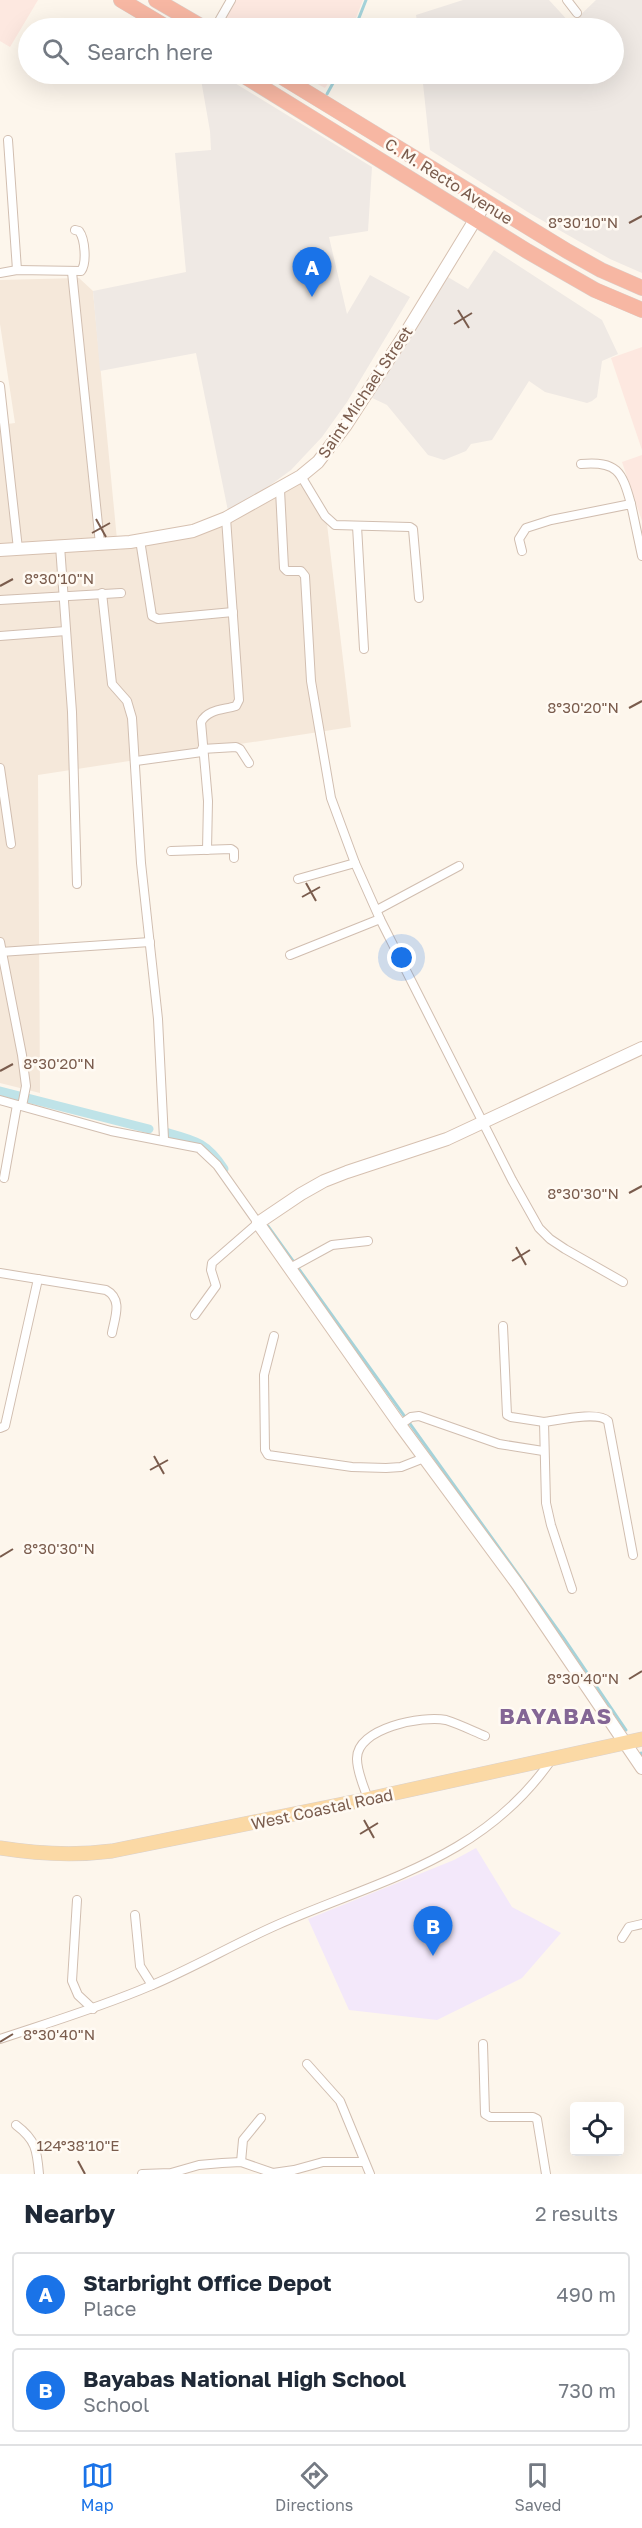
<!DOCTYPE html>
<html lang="en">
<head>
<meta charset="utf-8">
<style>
  :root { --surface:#fff; --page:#f2f2f3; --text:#1f2937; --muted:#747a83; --line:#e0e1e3; --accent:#1a73e8 }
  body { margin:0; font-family:"Golos Text",sans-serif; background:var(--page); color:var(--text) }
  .controls { position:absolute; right:18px; bottom:18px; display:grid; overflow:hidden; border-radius:6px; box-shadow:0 6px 24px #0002 }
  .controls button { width:54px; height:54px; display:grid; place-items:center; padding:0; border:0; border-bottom:2px solid var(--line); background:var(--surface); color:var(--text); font:30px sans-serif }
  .you { position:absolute; left:402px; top:958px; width:21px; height:21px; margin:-15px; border:4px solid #fff; border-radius:50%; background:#1a73e8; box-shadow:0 0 0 9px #1a73e833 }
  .badge { display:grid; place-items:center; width:39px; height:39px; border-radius:50%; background:var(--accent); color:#fff; font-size:20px; font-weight:700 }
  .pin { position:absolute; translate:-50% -50px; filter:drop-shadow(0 2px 3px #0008) }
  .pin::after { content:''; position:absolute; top:32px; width:21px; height:18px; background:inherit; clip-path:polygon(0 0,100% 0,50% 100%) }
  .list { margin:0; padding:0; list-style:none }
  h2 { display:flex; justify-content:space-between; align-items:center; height:78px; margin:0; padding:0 24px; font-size:26px }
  h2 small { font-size:20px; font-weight:400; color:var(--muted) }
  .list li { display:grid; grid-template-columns:39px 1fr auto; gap:18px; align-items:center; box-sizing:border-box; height:84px; margin:0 12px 12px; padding:0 12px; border:2px solid var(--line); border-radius:6px }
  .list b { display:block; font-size:22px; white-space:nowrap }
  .list p { margin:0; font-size:20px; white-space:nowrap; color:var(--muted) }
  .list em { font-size:20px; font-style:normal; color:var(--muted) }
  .icon { flex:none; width:33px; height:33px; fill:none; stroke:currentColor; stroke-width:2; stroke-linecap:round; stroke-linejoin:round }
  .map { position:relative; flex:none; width:642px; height:2174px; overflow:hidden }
  .search { position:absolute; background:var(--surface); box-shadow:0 6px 24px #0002; left:18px; right:18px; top:18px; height:66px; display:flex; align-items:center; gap:15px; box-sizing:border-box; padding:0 21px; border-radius:33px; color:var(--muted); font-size:22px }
  .sheet { height:270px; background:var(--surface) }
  nav { display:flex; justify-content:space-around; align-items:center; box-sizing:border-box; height:84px; border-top:2px solid var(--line); background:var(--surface); font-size:16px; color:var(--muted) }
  nav a { display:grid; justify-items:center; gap:3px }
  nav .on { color:var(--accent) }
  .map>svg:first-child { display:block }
  .residential { fill:#f5e8da }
  .commercial { fill:#fde8e0 }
  .industrial { fill:#efe9e4 }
  .education { fill:#f3e8fa }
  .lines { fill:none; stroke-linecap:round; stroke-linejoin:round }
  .stream { stroke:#a5d3da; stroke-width:3 }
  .canal { stroke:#bfe3e8; stroke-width:9 }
  .street-casing { stroke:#d1beb0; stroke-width:10 }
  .secondary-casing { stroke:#d6c0b0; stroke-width:14 }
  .primary-casing { stroke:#dad1cd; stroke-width:15 }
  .highway-casing { stroke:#dad1cd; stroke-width:16 }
  .street { stroke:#fff; stroke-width:8 }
  .secondary { stroke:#fff; stroke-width:12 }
  .primary { stroke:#fbd9a5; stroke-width:14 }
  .highway { stroke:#f7b7a3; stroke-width:15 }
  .ticks { fill:none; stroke:#7a5c4d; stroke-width:2 }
  .labels { text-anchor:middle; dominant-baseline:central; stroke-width:5; stroke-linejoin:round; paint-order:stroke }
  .street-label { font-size:16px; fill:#7a5c4d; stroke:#fffaf3 }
  .district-label { font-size:22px; font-weight:bold; letter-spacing:1.5px; fill:#846695; stroke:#fffaf3 }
  .ticks-label { font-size:15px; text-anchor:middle; fill:#7a5c4d; stroke:#fffaf3; stroke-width:5; stroke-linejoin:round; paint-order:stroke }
</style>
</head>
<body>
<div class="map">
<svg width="642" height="2174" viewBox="0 0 642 2174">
  <rect width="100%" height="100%" fill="#fdf6ec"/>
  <path class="residential" d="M 79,278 L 93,291 L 118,550 L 202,534 L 307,477 L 327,524 L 351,727 L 38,775 L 40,1093 L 0,1083 L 0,425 L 15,423 L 0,324 L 0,280 Z"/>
  <g class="commercial">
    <path d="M 0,0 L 38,0 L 10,47 L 0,41 Z"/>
    <path d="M 233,0 L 363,0 L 352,28 L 225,28 L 222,27 Z"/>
    <path d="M 299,74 L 334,74 L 325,88 Z"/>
    <path d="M 642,347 L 642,450 L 611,358 Z"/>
    <path d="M 642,455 L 642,521 L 622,462 Z"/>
  </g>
  <g class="industrial">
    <path d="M 463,0 L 549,0 L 571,24 L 596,0 L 642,0 L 642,273 L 610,259 L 531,214 L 430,150 L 422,74 L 614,74 L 614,28 L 418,28 L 416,15 Z"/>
    <path d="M 200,74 L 220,74 L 372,167 L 368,231 L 329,237 L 347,314 L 370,275 L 410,297 L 347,402 L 322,437 L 291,470 L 265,489 L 228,511 L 196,353 L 100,371 L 93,291 L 186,272 L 175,153 L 211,150 L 210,131 Z"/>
    <path d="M 494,250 L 602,320 L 618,354 L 602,361 L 597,397 L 592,401 L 587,403 L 545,392 L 529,381 L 492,440 L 471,444 L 466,451 L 444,460 L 428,455 L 387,405 L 366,395 L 441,273 L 468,289 Z"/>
  </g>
  <path class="education" d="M 476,1848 L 512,1907 L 561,1933 L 522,1978 L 437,2020 L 349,2010 L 308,1919 L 454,1860 Z"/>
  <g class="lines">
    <g class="stream">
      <path d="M 355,28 L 366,0"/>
      <path d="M 327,94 L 338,74"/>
      <path d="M 268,1226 L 563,1637 L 626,1730"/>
      <path d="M 641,1753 L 642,1755"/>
    </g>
    <g class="canal">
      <path d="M 0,1091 L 149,1129"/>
      <path d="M 165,1132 C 194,1140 207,1142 224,1169"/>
    </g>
    <defs>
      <g id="street">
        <path d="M 567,0 L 577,13"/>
        <path d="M 215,28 L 231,0"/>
        <path d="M 8,140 L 17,270"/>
        <path d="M 72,272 L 100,544"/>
        <path d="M 0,273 L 17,270 L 81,271 C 87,263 85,239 79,231 L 75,230"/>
        <path d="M 0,386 L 18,549"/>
        <path d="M 581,464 C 617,461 622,471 631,504"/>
        <path d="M 301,476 L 325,516 L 335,525 L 410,527 L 413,529 L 419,598"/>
        <path d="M 280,490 L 284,568 L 287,571 L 301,571 L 305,576 L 311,681 L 331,798 L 355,863 L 380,919 L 512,1180 L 539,1228 L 550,1239 L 565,1249 L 623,1282"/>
        <path d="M 357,526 L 364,649"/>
        <path d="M 140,540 L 152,616 L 158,619 L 233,612"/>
        <path d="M 60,546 L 72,712 L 77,884"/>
        <path d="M 522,551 L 519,539 L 526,528 L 551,520 L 631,504 L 642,556"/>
        <path d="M 102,593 L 112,684 L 127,701 L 132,718 L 141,863 L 158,1019 L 164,1139"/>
        <path d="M 0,600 L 121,593"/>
        <path d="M 0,636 L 66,631"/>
        <path d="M 202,749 L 236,747 L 240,749 L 249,763"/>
        <path d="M 136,761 L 202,752"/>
        <path d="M 0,768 L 11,844"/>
        <path d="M 207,850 L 208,801 L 201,722 C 208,709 223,710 236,706 L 239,700 L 226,518"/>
        <path d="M 171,851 L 231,849 L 234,851 L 234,858"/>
        <path d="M 298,879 L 355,863"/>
        <path d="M 377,910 L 459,866"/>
        <path d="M 0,942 L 22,1055 L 26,1086 L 22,1106"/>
        <path d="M 0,952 L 150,942"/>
        <path d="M 290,955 L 380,919"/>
        <path d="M 0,1100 L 111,1131 L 199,1148 L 217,1165 L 258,1223 L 212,1263 L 211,1270 L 216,1286 L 195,1315"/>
        <path d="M 4,1178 L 17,1105"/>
        <path d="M 290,1268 L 332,1245 L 368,1241"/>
        <path d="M 0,1273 L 106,1290 C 123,1299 115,1317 112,1333"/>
        <path d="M 503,1326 L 507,1415 L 511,1417 L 544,1422"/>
        <path d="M 274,1336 L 264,1375 L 265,1450 L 268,1455 L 352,1467 L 386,1468 L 401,1467 L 424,1458"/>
        <path d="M 400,1425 L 411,1417 L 419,1416 L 499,1444 L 543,1451"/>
        <path d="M 0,1428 L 5,1426 L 38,1279"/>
        <path d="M 572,1589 L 551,1525 L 546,1503 L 544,1422 C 559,1420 598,1411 608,1421 L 633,1555"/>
        <path d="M 368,1799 C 364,1787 357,1772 357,1759 C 356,1728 423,1715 446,1720 C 459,1724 473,1731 485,1736"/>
        <path d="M 77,1900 L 72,1981 L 78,1995 L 93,2009"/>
        <path d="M 135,1915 L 140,1966 L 152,1985"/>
        <path d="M 622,1938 L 629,1927 L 642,1924"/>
        <path d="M 0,2039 C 51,2022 101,2007 150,1986 C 193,1968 234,1944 277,1925 C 382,1879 483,1859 552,1759"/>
        <path d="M 483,2044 L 485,2114 L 490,2117 L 533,2117 L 537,2119 L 546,2174"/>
        <path d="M 307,2064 L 340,2101 L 370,2174"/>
        <path d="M 16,2125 C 36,2140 37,2150 39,2174"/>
        <path d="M 241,2162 L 243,2140 L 261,2118"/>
        <path d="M 142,2174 L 171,2173 L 199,2165 L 222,2163 L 241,2162 L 273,2173 L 294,2170 L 323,2162 L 364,2162"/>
      </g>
      <g id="secondary">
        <path d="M 0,550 L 130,542 L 193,531 L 226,518 L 301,476 L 318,462 L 346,425 L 409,328 L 486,202"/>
        <path d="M 642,1048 L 447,1139 L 347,1172 L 324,1181 L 301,1194 L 258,1223 L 400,1425 L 518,1585 L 642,1768"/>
      </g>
      <path id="primary" d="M 0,1848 C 38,1854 73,1856 112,1851 L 368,1799 L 642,1739"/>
      <g id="highway">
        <path d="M 121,0 L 168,28"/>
        <path d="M 156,0 L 204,28"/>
        <path d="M 241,74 L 527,251 L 595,290 L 642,310"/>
        <path d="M 277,74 L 567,251 L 601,270 L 642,288"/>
      </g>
    </defs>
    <use href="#street" class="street-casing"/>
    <use href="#secondary" class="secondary-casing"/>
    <use href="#primary" class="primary-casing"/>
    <use href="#highway" class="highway-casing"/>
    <use href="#street" class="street"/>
    <use href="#secondary" class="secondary"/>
    <use href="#primary" class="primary"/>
    <use href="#highway" class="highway"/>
  </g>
  <path class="ticks" d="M 629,223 L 642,216M 458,310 L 469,328M 454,324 L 472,313M 96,519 L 106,537M 92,533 L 110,523M 0,586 L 13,579M 629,708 L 642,701M 306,883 L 316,901M 302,897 L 320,887M 0,1071 L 13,1064M 629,1193 L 642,1186M 516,1247 L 526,1265M 512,1261 L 530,1250M 154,1456 L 164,1474M 150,1470 L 168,1460M 0,1557 L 13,1549M 629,1679 L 642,1671M 364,1820 L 374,1838M 360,1834 L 378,1823M 0,2042 L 13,2034M 78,2161 L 85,2174"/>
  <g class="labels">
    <g class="street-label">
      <text transform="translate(449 181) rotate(32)">C. M. Recto Avenue</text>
      <text transform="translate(365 392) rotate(-56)">Saint Michael Street</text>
      <text transform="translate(322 1809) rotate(-12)">West Coastal Road</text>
    </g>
    <g class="district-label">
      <text x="556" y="1715">BAYABAS</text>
    </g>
  </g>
  <g class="ticks-label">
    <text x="583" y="228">8°30'10"N</text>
    <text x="59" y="584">8°30'10"N</text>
    <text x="583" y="713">8°30'20"N</text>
    <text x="59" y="1069">8°30'20"N</text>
    <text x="583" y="1199">8°30'30"N</text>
    <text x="59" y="1554">8°30'30"N</text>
    <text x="583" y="1684">8°30'40"N</text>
    <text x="59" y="2040">8°30'40"N</text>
    <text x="78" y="2151">124°38'10"E</text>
  </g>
</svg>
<div class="controls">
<button><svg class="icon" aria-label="locate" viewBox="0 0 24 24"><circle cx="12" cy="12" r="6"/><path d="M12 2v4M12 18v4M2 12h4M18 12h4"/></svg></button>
</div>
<div class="you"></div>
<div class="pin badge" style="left:312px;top:297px">A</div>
<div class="pin badge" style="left:433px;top:1956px">B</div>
<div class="search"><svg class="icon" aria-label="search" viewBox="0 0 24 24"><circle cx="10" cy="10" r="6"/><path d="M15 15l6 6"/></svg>Search here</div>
</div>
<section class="sheet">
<h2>Nearby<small>2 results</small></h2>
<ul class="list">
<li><span class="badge">A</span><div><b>Starbright Office Depot</b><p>Place</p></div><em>490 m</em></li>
<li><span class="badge">B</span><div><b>Bayabas National High School</b><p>School</p></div><em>730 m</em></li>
</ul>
</section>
<nav>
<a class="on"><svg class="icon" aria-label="map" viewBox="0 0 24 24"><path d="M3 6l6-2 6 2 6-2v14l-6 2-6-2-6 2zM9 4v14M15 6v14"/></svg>Map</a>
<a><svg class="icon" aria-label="directions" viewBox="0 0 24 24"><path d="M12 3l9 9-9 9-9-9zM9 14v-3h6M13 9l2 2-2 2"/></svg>Directions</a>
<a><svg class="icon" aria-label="saved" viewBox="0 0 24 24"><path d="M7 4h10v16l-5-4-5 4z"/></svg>Saved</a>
</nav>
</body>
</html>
